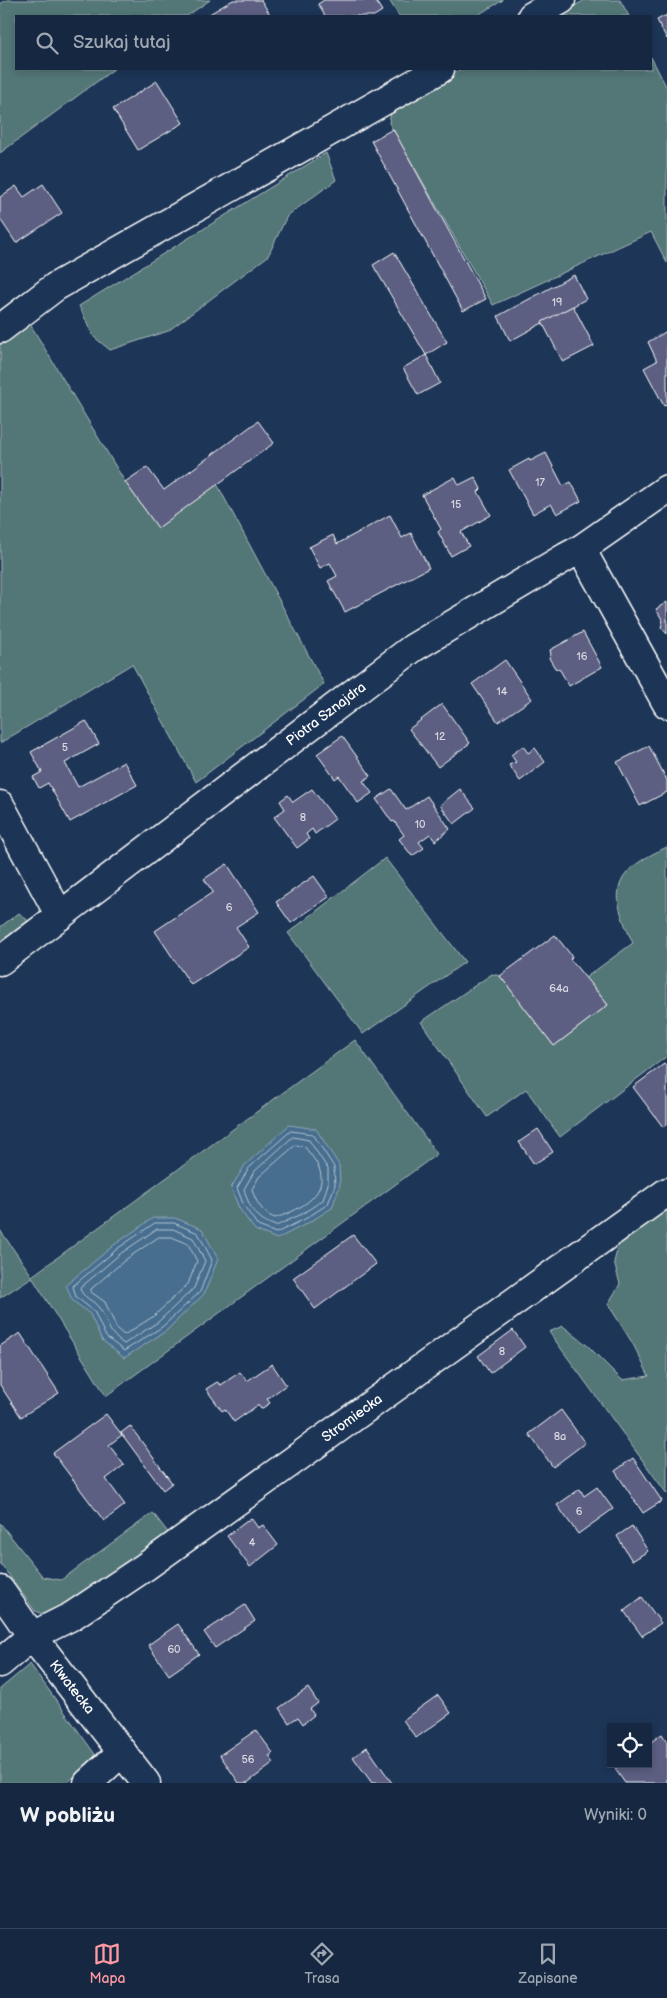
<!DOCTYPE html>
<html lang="pl">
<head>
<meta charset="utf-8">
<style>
  :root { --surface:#162841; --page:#23344c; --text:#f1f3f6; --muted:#9ea6b1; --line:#35445a; --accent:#ff9aa2 }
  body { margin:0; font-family:"Balsamiq Sans",sans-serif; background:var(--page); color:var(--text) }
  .controls { position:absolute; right:15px; bottom:15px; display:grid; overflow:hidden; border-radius:0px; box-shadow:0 2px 8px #0003 }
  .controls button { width:45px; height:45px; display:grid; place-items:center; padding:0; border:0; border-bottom:1px solid var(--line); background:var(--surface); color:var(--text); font:25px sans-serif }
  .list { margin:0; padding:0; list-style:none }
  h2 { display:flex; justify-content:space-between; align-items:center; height:65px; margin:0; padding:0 20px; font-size:21px }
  h2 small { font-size:16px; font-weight:400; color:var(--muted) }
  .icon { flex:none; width:28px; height:28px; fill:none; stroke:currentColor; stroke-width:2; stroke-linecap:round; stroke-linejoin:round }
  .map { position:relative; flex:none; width:667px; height:1783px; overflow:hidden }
  .search { position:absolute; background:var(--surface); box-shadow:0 2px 8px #0003; left:15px; right:15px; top:15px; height:55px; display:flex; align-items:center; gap:12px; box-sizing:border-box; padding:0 18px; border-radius:0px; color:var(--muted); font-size:19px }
  .sheet { height:145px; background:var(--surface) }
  nav { display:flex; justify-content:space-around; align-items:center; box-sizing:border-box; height:70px; border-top:1px solid var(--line); background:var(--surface); font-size:14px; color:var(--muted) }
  nav a { display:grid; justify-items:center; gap:2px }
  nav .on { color:var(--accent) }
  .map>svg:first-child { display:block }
  .green { fill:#537677; stroke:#a9babb }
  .water { fill:#476e8f; stroke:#91a8bc }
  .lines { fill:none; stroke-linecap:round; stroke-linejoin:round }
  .shore { stroke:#b5c5d2; stroke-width:1 }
  .building { fill:#5c5e82; stroke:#fff }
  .minor-casing { stroke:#fff; stroke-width:31 }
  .minor { stroke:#1d3557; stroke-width:28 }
  .labels { text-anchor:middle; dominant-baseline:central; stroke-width:4; stroke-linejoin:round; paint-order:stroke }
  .number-label { font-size:11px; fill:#d6d7e0 }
  .street-label { font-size:14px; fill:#fff; stroke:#1d3557 }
</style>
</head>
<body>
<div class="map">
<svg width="667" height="1783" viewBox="0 0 667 1783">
  <rect width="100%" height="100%" fill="#1d3557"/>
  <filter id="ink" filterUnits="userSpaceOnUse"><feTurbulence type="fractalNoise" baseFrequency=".02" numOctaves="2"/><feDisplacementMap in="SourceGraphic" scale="10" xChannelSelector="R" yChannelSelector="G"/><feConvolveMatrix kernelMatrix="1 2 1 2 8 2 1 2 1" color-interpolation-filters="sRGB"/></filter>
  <g filter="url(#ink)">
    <g class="green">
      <path d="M 7,0 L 210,0 L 187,16 L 16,16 L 16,69 L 114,69 L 0,153 L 0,4 Z"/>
      <path d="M 389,0 L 503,0 L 476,16 L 399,16 Z"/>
      <path d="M 585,0 L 620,0 L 629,16 L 556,16 Z"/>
      <path d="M 651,57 L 667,88 L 667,263 L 651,232 L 493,305 L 389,123 L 392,107 L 461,69 L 651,69 Z"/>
      <path d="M 326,153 L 336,180 L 287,216 L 268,256 L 168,331 L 110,350 L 94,337 L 79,306 Z"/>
      <path d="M 30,324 L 125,482 L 158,527 L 217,484 L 324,684 L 196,782 L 132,664 L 0,743 L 0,344 Z"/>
      <path d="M 667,847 L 667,1056 L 560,1137 L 526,1089 L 487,1117 L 421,1022 L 492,974 L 500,976 L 554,1046 L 608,1005 L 592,984 L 590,985 L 585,978 L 633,943 C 608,891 612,872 667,847 Z"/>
      <path d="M 385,858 L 465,962 L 363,1034 L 288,933 Z"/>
      <path d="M 19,913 L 31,923 L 0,947 L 0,927 Z"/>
      <path d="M 355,1040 L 437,1154 L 106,1396 L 32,1277 L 0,1298 L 0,1230 L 32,1276 Z"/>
      <path d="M 667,1203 L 667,1494 L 549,1332 L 563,1326 L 588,1346 L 622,1380 L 649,1376 L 633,1344 L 608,1304 L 620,1284 L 614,1262 L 621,1235 Z"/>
      <path d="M 153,1513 L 170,1535 L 47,1616 L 35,1611 L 0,1563 L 0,1523 L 43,1577 L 61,1580 Z"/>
      <path d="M 30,1664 L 97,1757 L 67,1783 L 0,1783 L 0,1689 Z"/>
    </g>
    <g class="water">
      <path d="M 289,1125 L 316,1129 L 339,1165 L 340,1185 L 332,1208 L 308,1223 L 277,1239 L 255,1230 L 239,1208 L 231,1188 L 245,1165 Z"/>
      <path d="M 153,1218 L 175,1218 L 202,1229 L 218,1259 L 204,1294 L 166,1331 L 124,1358 L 102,1340 L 90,1314 L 72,1300 L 66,1285 L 114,1245 Z"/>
    </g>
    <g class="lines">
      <g class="shore">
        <path d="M 291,1131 L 313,1134 L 334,1167 L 335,1185 L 328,1204 L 305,1219 L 276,1233 L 258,1226 L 244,1206 L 237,1188 L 249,1168 Z"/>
        <path d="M 293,1137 L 309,1140 L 328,1169 L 328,1184 L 323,1200 L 302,1214 L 276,1226 C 257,1220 249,1208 244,1189 L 254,1172 Z"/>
        <path d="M 296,1145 L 305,1147 C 310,1154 318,1163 320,1171 C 328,1197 294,1212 275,1218 C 263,1214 255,1201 252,1189 L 259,1177 Z"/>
        <path d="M 155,1223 L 174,1223 L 198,1233 L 212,1260 L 200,1292 L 162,1327 L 124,1351 L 106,1337 L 94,1311 L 76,1297 L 73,1286 L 117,1249 Z"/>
        <path d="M 157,1229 L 173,1229 L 193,1238 L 205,1261 L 194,1288 L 158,1322 L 124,1344 C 106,1332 110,1323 99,1308 C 94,1300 82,1298 80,1288 L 120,1254 Z"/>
        <path d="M 159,1237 L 172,1237 L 188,1244 L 197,1261 L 188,1284 L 154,1316 L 124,1335 L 117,1329 L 105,1302 L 91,1292 L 91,1289 L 125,1260 Z"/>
      </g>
    </g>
    <g class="building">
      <path d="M 233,0 L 261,0 L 271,16 L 206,16 Z"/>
      <path d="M 324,0 L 375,0 L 382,11 L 374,16 L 325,16 L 318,4 Z"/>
      <path d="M 667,15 L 667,39 L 657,20 Z"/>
      <path d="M 157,81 L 183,123 L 138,150 L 113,109 Z"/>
      <path d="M 393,129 L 486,299 L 463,311 L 371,141 Z"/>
      <path d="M 43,184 L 62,213 L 16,243 L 0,219 L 0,197 L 16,186 L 24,197 Z"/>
      <path d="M 394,252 L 447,342 L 426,355 L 373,265 Z"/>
      <path d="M 574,275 L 586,299 L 510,341 L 498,316 Z"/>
      <path d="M 573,306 L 594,346 L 563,362 L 542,322 Z"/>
      <path d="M 667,331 L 667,405 L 664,406 L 644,368 L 657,361 L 648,342 Z"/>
      <path d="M 426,355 L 440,383 L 418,395 L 403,368 Z"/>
      <path d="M 258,421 L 274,443 L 158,528 L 125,482 L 147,467 L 164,490 Z"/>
      <path d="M 546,453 L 563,486 L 571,482 L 581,501 L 557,514 L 551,504 L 533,514 L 509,470 L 529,459 L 530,461 Z"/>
      <path d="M 455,477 L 459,485 L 475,477 L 481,489 L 478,492 L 491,515 L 461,532 L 469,546 L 451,556 L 438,532 L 441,529 L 422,495 Z"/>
      <path d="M 390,515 L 402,538 L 411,533 L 429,568 L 345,612 L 328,581 L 337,576 L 330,563 L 320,568 L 309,547 L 333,535 L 337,544 Z"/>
      <path d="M 667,602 L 667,634 L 661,627 L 663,621 L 656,609 Z"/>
      <path d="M 583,632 L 602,667 L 569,686 L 560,670 L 555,668 L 549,658 L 551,654 L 550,650 Z"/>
      <path d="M 505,660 L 532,699 L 498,722 L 472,684 Z"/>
      <path d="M 442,704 L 470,743 L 438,767 L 409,729 Z"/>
      <path d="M 86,721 L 99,744 L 65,763 L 78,787 L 124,762 L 137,785 L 70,822 L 48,783 L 39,788 L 33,777 L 42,772 L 31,752 Z"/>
      <path d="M 342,736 L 371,776 L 363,781 L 372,793 L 358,803 L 339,776 L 335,779 L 317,754 Z"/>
      <path d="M 523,746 L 528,753 L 535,748 L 545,762 L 520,781 L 509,765 L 516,762 L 511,755 Z"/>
      <path d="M 649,746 L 667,780 L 667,792 L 640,806 L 617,762 Z"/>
      <path d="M 312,789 L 335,819 L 315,834 L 312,829 L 306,834 L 309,839 L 297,848 L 274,817 L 285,809 L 280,801 L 288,795 L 293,802 Z"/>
      <path d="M 391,789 L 406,810 L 427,796 L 450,829 L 435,841 L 430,834 L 419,842 L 424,848 L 412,856 L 399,839 L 404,835 L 394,821 L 392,822 L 376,799 Z"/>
      <path d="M 460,789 L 475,808 L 454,824 L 440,805 Z"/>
      <path d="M 227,864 L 259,912 L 236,927 L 249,947 L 191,985 L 155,931 L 213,892 L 204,879 Z"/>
      <path d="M 314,876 L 329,897 L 291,923 L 276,902 Z"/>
      <path d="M 555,935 L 571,955 L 572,957 L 570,959 L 608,1005 L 554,1046 L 500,976 Z"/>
      <path d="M 664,1064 L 667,1068 L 667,1124 L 663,1127 L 633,1087 Z"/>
      <path d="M 538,1129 L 553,1152 L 534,1164 L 519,1142 Z"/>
      <path d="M 353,1235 L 376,1264 L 315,1309 L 293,1278 Z"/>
      <path d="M 513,1330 L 525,1347 L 490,1373 L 478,1356 Z"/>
      <path d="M 20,1333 L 59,1393 L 21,1417 L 0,1385 L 0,1346 Z"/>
      <path d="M 272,1364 L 286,1385 L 267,1399 L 270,1403 L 261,1409 L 258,1405 L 234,1422 L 225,1409 L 222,1411 L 206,1389 L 217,1382 L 221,1385 L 240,1372 L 247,1381 Z"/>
      <path d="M 561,1410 L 585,1443 L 553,1467 L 529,1434 Z"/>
      <path d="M 106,1414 L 122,1435 L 109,1445 L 124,1465 L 106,1479 L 125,1505 L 104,1521 L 53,1453 Z"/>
      <path d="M 130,1426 L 172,1483 L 163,1490 L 121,1433 Z"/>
      <path d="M 633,1458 L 662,1501 L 643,1513 L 615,1471 Z"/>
      <path d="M 597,1487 L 613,1509 L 578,1534 L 557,1505 L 580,1489 L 584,1496 Z"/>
      <path d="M 251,1518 L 258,1528 L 263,1525 L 278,1545 L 250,1567 L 227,1536 Z"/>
      <path d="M 632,1526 L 648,1551 L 632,1561 L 617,1536 Z"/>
      <path d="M 642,1597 L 661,1623 L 642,1636 L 624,1611 Z"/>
      <path d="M 245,1605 L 255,1621 L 215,1648 L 204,1632 Z"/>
      <path d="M 178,1624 L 199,1654 L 169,1675 L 148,1645 Z"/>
      <path d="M 308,1688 L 318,1703 L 310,1709 L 314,1715 L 303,1724 L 298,1717 L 289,1723 L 279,1708 Z"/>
      <path d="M 438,1695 L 451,1713 L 416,1738 L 403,1720 Z"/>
      <path d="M 256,1730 L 273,1753 L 269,1756 L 274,1763 L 247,1783 L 239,1783 L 220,1755 Z"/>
      <path d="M 662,1734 L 667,1742 L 667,1783 L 625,1783 L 615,1769 L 622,1764 L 648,1764 L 648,1744 Z"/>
      <path d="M 367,1747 L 392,1783 L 372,1783 L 353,1757 Z"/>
    </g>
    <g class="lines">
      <defs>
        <g id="minor">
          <path d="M 532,16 L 561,0"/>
          <path d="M 0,329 L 55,287 L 440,69"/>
          <path d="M 581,549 L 667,704"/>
          <path d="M 0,805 L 60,916"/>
          <path d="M 0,961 L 413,648 L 566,557 L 581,549 L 667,489"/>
          <path d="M 0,1590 L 32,1636 L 146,1783"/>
          <path d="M 0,1663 L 32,1636 L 72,1616 L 145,1567 L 667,1192"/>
          <path d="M 88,1783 L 122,1752"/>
        </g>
      </defs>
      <use href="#minor" class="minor-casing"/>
      <use href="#minor" class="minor"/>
    </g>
  </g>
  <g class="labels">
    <g class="number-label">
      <text x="557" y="302">19</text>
      <text x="540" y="482">17</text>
      <text x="456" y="504">15</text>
      <text x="582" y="656">16</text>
      <text x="502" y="691">14</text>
      <text x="440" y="736">12</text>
      <text x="65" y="747">5</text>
      <text x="303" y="817">8</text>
      <text x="420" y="824">10</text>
      <text x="229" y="907">6</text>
      <text x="559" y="988">64a</text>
      <text x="502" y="1351">8</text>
      <text x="560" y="1436">8a</text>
      <text x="579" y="1511">6</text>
      <text x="252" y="1542">4</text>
      <text x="174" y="1649">60</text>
      <text x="248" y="1759">56</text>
    </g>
    <g class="street-label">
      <text transform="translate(326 714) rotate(-37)">Piotra Sznajdra</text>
      <text transform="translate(352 1418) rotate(-36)">Stromiecka</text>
      <text transform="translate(72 1687) rotate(52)">Klwatecka</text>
    </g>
  </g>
</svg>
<div class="controls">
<button><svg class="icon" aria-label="locate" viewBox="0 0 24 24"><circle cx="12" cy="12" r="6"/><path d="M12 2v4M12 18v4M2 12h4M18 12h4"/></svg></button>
</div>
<div class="search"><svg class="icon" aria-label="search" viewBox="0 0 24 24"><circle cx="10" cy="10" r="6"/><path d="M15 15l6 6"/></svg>Szukaj tutaj</div>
</div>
<section class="sheet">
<h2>W pobliżu<small>Wyniki: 0</small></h2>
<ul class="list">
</ul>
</section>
<nav>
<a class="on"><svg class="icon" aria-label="map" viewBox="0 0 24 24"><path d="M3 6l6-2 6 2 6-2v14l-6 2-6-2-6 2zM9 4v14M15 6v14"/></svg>Mapa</a>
<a><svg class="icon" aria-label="directions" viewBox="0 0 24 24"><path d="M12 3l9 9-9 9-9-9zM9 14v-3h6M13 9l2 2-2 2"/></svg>Trasa</a>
<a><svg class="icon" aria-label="saved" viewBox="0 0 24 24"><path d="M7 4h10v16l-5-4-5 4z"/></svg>Zapisane</a>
</nav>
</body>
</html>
